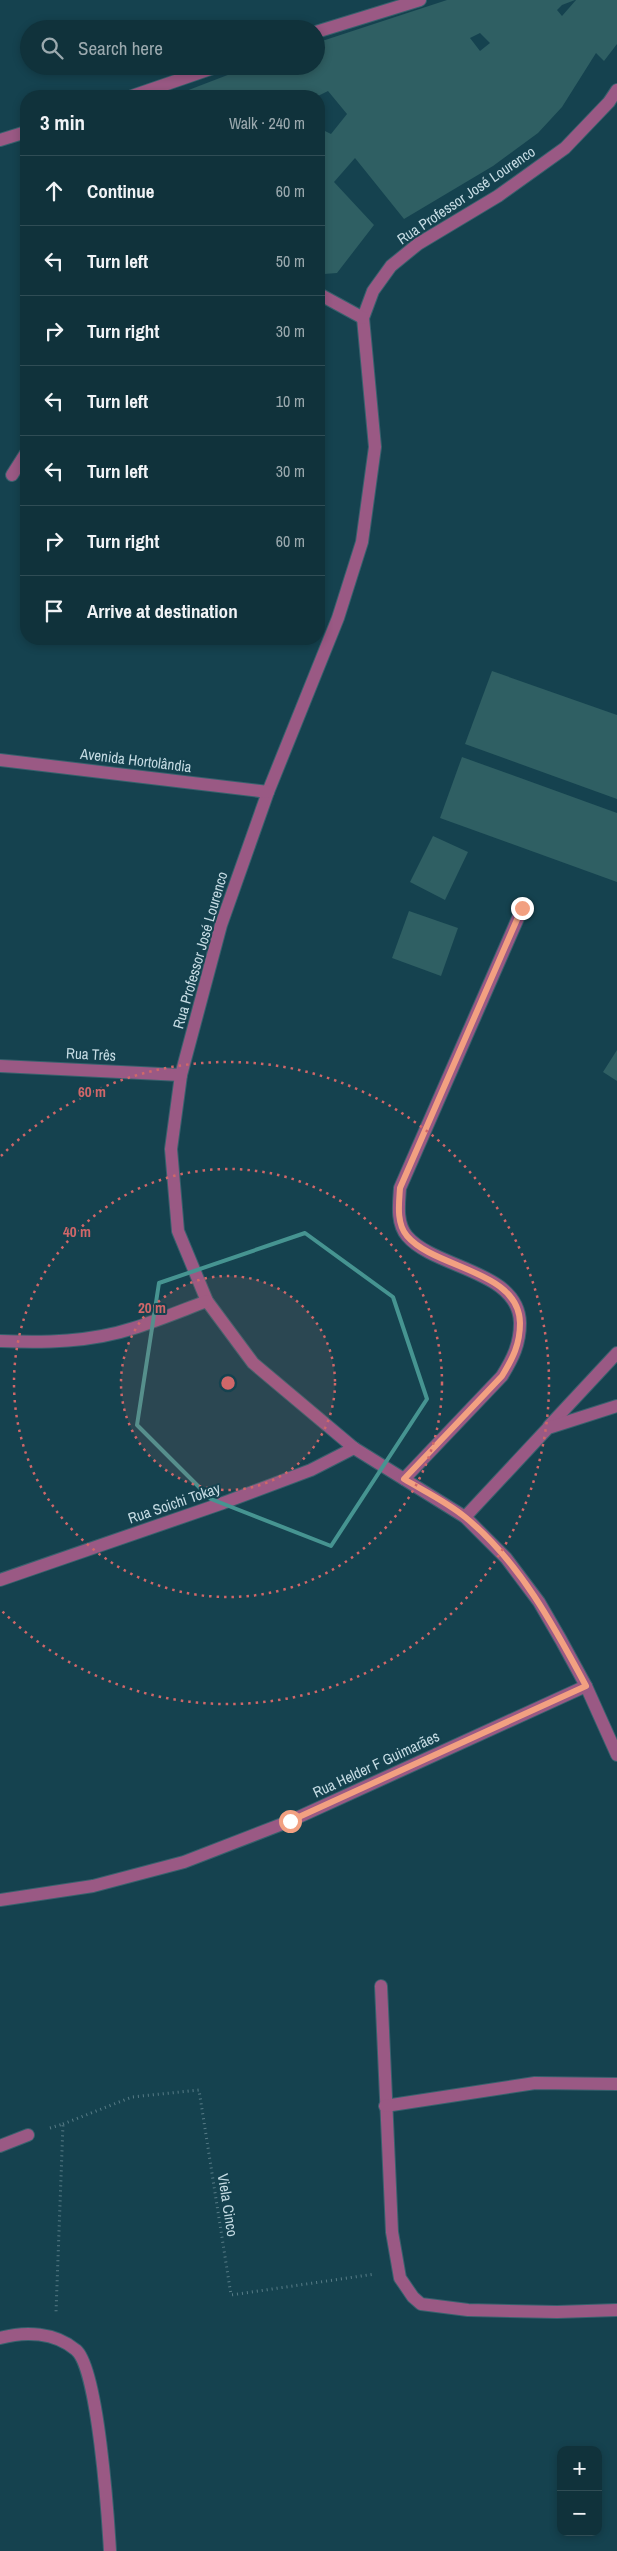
<!DOCTYPE html>
<html lang="en">
<head>
<meta charset="utf-8">
<style>
  :root { --surface:#10323b; --page:#1e3e46; --text:#f1f3f6; --muted:#9caaaf; --line:#304d55 }
  body { margin:0; font-family:"Archivo Narrow",sans-serif; background:var(--page); color:var(--text) }
  .controls { position:absolute; right:15px; bottom:15px; display:grid; overflow:hidden; border-radius:10px; box-shadow:0 2px 8px #0003 }
  .controls button { width:45px; height:45px; display:grid; place-items:center; padding:0; border:0; border-bottom:1px solid var(--line); background:var(--surface); color:var(--text); font:25px sans-serif }
  .stop { position:absolute; width:15px; height:15px; margin:-11px; border:4px solid #f2a081; border-radius:50%; background:#fff }
  .stop.end { background:#f2a081; border-color:#fff; box-shadow:0 1px 5px #0008 }
  .list { margin:0; padding:0; list-style:none }
  h2 { display:flex; justify-content:space-between; align-items:center; height:65px; margin:0; padding:0 20px; font-size:21px }
  h2 small { font-size:16px; font-weight:400; color:var(--muted) }
  .list li { display:grid; grid-template-columns:32px 1fr auto; gap:15px; align-items:center; box-sizing:border-box; height:70px; padding:0 20px; border-top:1px solid var(--line) }
  .list b { display:block; font-size:19px; white-space:nowrap }
  .list em { font-size:16px; font-style:normal; color:var(--muted) }
  .icon { flex:none; width:28px; height:28px; fill:none; stroke:currentColor; stroke-width:2; stroke-linecap:round; stroke-linejoin:round }
  .map { position:relative; flex:none; width:617px; height:2551px; overflow:hidden }
  .search { position:absolute; background:var(--surface); box-shadow:0 2px 8px #0003; left:20px; top:20px; width:305px; height:55px; display:flex; align-items:center; gap:12px; box-sizing:border-box; padding:0 18px; border-radius:28px; color:var(--muted); font-size:19px }
  .panel { position:absolute; background:var(--surface); box-shadow:0 2px 8px #0003; left:20px; top:90px; width:305px; height:555px; border-radius:20px }
  .map>svg:first-child { display:block }
  .building { fill:#2f5f63; fill-rule:evenodd }
  .lines { fill:none; stroke-linecap:round; stroke-linejoin:round }
  .minor-casing { stroke:#38616d; stroke-width:14 }
  .path { stroke:#587c87; stroke-width:3; stroke-dasharray:1 4; stroke-linecap:butt }
  .minor { stroke:#9a5984; stroke-width:12 }
  .route { stroke:#f2a081; stroke-width:6 }
  .marked { fill:none; stroke:#469491; stroke-width:4; stroke-linejoin:round }
  .ring { fill:none; stroke:#d06769; stroke-width:2.5; stroke-dasharray:2.5 5 }
  .labels { text-anchor:middle; dominant-baseline:central; stroke-width:4; stroke-linejoin:round; paint-order:stroke }
  .street-label { font-size:15px; fill:#c5dbe3; stroke:#15424f }
  .centre { fill:#d06769; stroke:#15424f; stroke-width:2.5 }
  .ring-label { font-size:15px; text-anchor:middle; font-weight:bold; fill:#d06769; stroke:#15424f; stroke-width:4; stroke-linejoin:round; paint-order:stroke }
</style>
</head>
<body>
<div class="map">
<svg width="617" height="2551" viewBox="0 0 617 2551">
  <rect width="100%" height="100%" fill="#15424f"/>
  <g class="building">
    <path d="M 447,0 L 575,0 L 562,5 L 557,10 L 562,16 L 576,0 L 617,0 L 617,44 L 604,61 L 596,53 L 562,107 L 538,133 L 493,166 L 404,219 L 355,158 L 334,182 L 374,225 L 337,273 L 324,274 L 319,271 L 319,128 L 331,134 L 347,114 L 328,91 L 318,96 L 173,96 L 251,66 L 316,66 L 316,43 ZM 480,33 L 490,43 L 480,51 L 470,38 Z"/>
    <path d="M 492,671 L 617,715 L 617,799 L 465,744 Z"/>
    <path d="M 462,757 L 617,813 L 617,882 L 440,818 Z"/>
    <path d="M 433,836 L 468,852 L 445,900 L 410,882 Z"/>
    <path d="M 409,911 L 458,928 L 441,976 L 392,958 Z"/>
    <path d="M 617,1050 L 617,1081 L 603,1072 Z"/>
  </g>
  <g class="lines">
    <defs>
      <g id="minor">
        <path d="M 316,32 L 420,0"/>
        <path d="M 617,90 L 609,102 L 565,148 L 498,196 L 418,244 L 391,266 L 373,291 L 363,318 L 375,447 L 362,542 L 338,618 L 268,792 L 221,925 L 181,1075 L 171,1149 L 178,1231 L 207,1301 L 253,1363 L 354,1448 L 465,1517 L 506,1558 L 539,1602 L 561,1640 L 586,1686 L 617,1755"/>
        <path d="M 132,96 L 219,66"/>
        <path d="M 0,140 L 26,132"/>
        <path d="M 319,294 L 363,318"/>
        <path d="M 12,475 L 26,453"/>
        <path d="M 0,760 L 268,792"/>
        <path d="M 0,1066 L 181,1075"/>
        <path d="M 0,1341 C 45,1343 91,1342 134,1328 C 159,1320 183,1310 207,1301"/>
        <path d="M 549,1426 L 617,1353"/>
        <path d="M 404,1479 L 502,1376 C 513,1358 520,1344 520,1323 C 519,1270 435,1269 407,1236 C 396,1223 399,1203 400,1188 L 522,909"/>
        <path d="M 465,1517 L 548,1428 L 617,1406"/>
        <path d="M 0,1580 L 223,1503 L 311,1470 L 354,1448"/>
        <path d="M 0,1900 L 93,1886 L 184,1862 L 290,1821 L 586,1686"/>
        <path d="M 381,1986 L 392,2232 L 400,2278 L 413,2297 L 421,2304 L 468,2310 L 557,2312 L 617,2310"/>
        <path d="M 385,2106 L 535,2083 L 617,2084"/>
        <path d="M 0,2146 L 28,2135"/>
        <path d="M 0,2338 C 25,2331 55,2332 76,2350 C 98,2368 108,2517 110,2551"/>
      </g>
    </defs>
    <use href="#minor" class="minor-casing"/>
    <g class="path">
      <path d="M 63,2124 L 132,2097 L 199,2090 L 231,2295 L 375,2274"/>
      <path d="M 50,2128 L 63,2124 L 56,2312"/>
    </g>
    <use href="#minor" class="minor"/>
  </g>
  <g class="lines">
    <path class="route" d="M 290,1821 L 586,1686 C 554,1626 519,1561 465,1517 C 447,1502 424,1491 404,1479 L 502,1376 C 513,1358 520,1344 520,1323 C 519,1270 435,1269 407,1236 C 396,1223 399,1203 400,1188 L 522,908"/>
  </g>
  <path class="marked" d="M 305,1233 L 393,1297 L 427,1399 L 331,1546 L 211,1499 L 137,1425 L 159,1283 Z"/>
  <circle cx="228" cy="1383" r="107" fill="#d06769" fill-opacity=".12"/>
  <g class="ring">
    <circle cx="228" cy="1383" r="107"/>
    <circle cx="228" cy="1383" r="214"/>
    <path d="M1 1156A321 321 0 1 1 1 1610"/>
  </g>
  <g class="labels">
    <g class="street-label">
      <text transform="translate(466 195) rotate(-34)">Rua Professor José Lourenco</text>
      <text transform="translate(136 760) rotate(7)">Avenida Hortolândia</text>
      <text transform="translate(200 950) rotate(-74)">Rua Professor José Lourenco</text>
      <text transform="translate(91 1054) rotate(3)">Rua Três</text>
      <text transform="translate(174 1503) rotate(-19)">Rua Soichi Tokay</text>
      <text transform="translate(376 1764) rotate(-25)">Rua Helder F Guimarães</text>
      <text transform="translate(228 2205) rotate(81)">Viela Cinco</text>
    </g>
  </g>
  <circle cx="228" cy="1383" r="8" class="centre"/>
  <g class="ring-label">
    <text x="92" y="1097">60 m</text>
    <text x="77" y="1237">40 m</text>
    <text x="152" y="1313">20 m</text>
  </g>
</svg>
<div class="controls">
<button>+</button>
<button>−</button>
</div>
<div class="stop" style="left:290px;top:1821px"></div>
<div class="stop end" style="left:522px;top:908px"></div>
<div class="search"><svg class="icon" aria-label="search" viewBox="0 0 24 24"><circle cx="10" cy="10" r="6"/><path d="M15 15l6 6"/></svg>Search here</div>
<section class="panel">
<h2>3 min<small>Walk · 240 m</small></h2>
<ul class="list">
<li><svg class="icon" aria-label="ahead" viewBox="0 0 24 24"><path d="M12 20V5M6 11l6-6 6 6"/></svg><div><b>Continue</b></div><em>60 m</em></li>
<li><svg class="icon" aria-label="left" viewBox="0 0 24 24"><path d="M17 20v-9H6M10 6l-5 5 5 5"/></svg><div><b>Turn left</b></div><em>50 m</em></li>
<li><svg class="icon" aria-label="right" viewBox="0 0 24 24"><path d="M7 20v-9h11M14 6l5 5-5 5"/></svg><div><b>Turn right</b></div><em>30 m</em></li>
<li><svg class="icon" aria-label="left" viewBox="0 0 24 24"><path d="M17 20v-9H6M10 6l-5 5 5 5"/></svg><div><b>Turn left</b></div><em>10 m</em></li>
<li><svg class="icon" aria-label="left" viewBox="0 0 24 24"><path d="M17 20v-9H6M10 6l-5 5 5 5"/></svg><div><b>Turn left</b></div><em>30 m</em></li>
<li><svg class="icon" aria-label="right" viewBox="0 0 24 24"><path d="M7 20v-9h11M14 6l5 5-5 5"/></svg><div><b>Turn right</b></div><em>60 m</em></li>
<li><svg class="icon" aria-label="arrive" viewBox="0 0 24 24"><path d="M6 21V4h12l-3 4 3 4H6"/></svg><div><b>Arrive at destination</b></div></li>
</ul>
</section>
</div>
</body>
</html>
